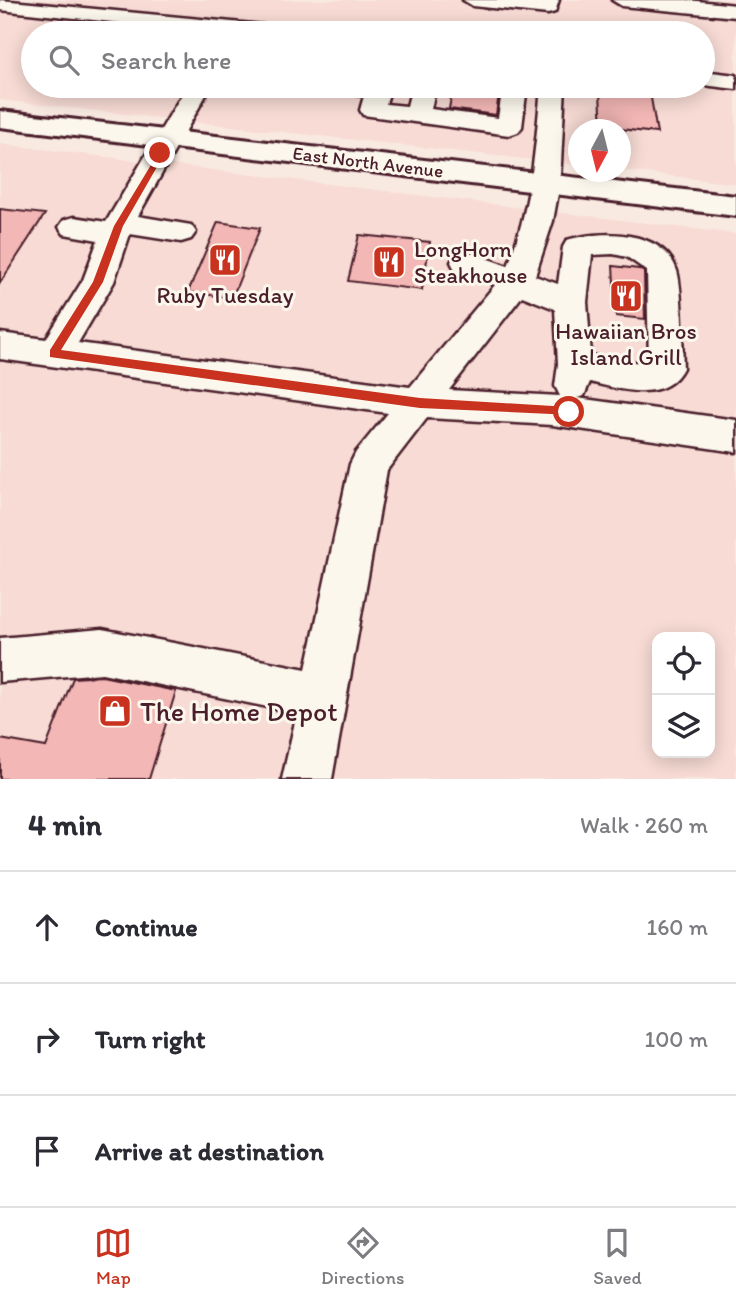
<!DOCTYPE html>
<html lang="en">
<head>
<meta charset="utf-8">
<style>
  :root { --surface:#fff; --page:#f2f2f3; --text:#2b2b33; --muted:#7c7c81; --line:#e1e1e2; --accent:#c8321e }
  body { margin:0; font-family:Itim,sans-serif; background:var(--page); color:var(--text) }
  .controls { position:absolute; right:21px; bottom:21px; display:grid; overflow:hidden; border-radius:14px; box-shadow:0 4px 18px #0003 }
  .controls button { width:63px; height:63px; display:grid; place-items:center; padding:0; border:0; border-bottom:2px solid var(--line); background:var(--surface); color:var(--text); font:35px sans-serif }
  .compass { position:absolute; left:568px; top:119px; width:63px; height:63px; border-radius:50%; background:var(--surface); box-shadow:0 4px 18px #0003; rotate:187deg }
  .stop { position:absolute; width:21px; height:21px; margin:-16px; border:5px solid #c8321e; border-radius:50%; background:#fff }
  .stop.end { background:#c8321e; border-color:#fff; box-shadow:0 2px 7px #0008 }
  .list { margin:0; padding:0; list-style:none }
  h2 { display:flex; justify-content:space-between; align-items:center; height:91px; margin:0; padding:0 28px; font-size:30px }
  h2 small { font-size:23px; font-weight:400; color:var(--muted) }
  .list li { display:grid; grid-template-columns:46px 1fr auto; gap:21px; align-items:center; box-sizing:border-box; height:112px; padding:0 28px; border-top:2px solid var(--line) }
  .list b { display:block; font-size:26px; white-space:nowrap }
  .list em { font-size:23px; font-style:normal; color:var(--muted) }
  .icon { flex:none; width:38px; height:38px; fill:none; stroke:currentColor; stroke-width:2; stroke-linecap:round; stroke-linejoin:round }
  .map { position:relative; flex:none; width:736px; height:779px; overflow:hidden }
  .search { position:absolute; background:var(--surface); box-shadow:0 4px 18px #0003; left:21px; right:21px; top:21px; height:77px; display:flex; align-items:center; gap:18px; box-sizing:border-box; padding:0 24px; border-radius:38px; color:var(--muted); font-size:26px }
  .sheet { height:427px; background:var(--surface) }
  nav { display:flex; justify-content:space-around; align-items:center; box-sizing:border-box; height:98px; border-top:2px solid var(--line); background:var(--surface); font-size:19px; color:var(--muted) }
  nav a { display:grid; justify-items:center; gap:4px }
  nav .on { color:var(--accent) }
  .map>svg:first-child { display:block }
  .built { fill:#f7dbd4; fill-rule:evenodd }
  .building { fill:#f3b7b5; stroke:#4a1f2b; stroke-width:2 }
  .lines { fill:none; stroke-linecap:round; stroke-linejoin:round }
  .minor-casing { stroke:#4a1f2b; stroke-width:5 }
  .major-casing { stroke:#4a1f2b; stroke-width:6 }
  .minor { fill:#fbf7ec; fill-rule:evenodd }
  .major { fill:#fbf7ec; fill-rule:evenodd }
  .route { fill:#c8321e }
  .labels { text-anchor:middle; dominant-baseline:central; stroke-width:6; stroke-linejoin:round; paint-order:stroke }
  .far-street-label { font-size:19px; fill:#4a1f2b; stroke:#fbf7ec }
  .poi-label { font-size:23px; fill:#4a1f2b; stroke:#fbf7ec }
  .near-poi-label { font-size:28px; fill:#4a1f2b; stroke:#fbf7ec; text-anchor:start }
</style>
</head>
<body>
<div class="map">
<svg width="736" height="779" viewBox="0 0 736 779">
  <rect width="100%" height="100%" fill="#f9eae1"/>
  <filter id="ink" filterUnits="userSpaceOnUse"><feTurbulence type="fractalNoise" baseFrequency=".0143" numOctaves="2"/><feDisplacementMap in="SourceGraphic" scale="14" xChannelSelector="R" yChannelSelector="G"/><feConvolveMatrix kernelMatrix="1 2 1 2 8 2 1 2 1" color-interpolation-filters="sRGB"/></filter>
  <g filter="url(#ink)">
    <g class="built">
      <path d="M 0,0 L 736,0 L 736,184 L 621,170 L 620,130 L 578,130 L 578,165 L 0,100 ZM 33,33 L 703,33 L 703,86 L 33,86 Z"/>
      <path d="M 0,144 L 736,234 L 736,779 L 0,779 ZM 657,637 L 710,637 L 710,753 L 657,753 Z"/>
    </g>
    <g class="building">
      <path d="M 453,86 L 500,86 L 496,115 L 449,109 Z"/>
      <path d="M 607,86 L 649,86 L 657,133 L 602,127 L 600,94 L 607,94 Z"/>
      <path d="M 0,209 L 45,214 L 0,283 Z"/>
      <path d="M 218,222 L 260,228 L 232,298 L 188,292 Z"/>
      <path d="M 359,235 L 430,242 L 422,290 L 348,281 Z"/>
      <path d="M 613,266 L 639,269 L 644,272 L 645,319 L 616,316 Z"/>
      <path d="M 102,676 L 176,691 L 149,779 L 0,779 L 0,739 L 46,747 L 73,678 Z"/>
    </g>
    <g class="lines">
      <defs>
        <g id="minor">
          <path d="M 0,0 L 274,26 L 285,33 L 215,33 L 0,10 Z"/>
          <path d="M 463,0 L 559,0 L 555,12 L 548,14 L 473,6 Z"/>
          <path d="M 612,0 L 687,0 L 736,5 L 736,17 L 622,6 Z"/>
          <path d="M 703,71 L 736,75 L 736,89 L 703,85 Z"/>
          <path d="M 187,86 L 211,86 L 138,216 L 191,225 L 196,232 L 191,239 L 181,242 L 130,234 L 114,282 L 78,343 L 410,387 L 495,285 L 455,270 L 451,262 L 455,254 L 466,251 L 508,266 C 532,201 535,154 541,86 L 565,86 L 560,183 L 553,221 L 535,276 L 558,284 L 563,247 L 567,240 C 600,230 664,229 677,271 C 683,290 682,345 683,368 C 665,403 621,390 590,382 L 584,396 L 577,398 L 736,420 L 736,452 L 552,425 L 427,418 L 387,470 L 332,779 L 282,779 L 297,713 L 102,673 L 0,682 L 0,638 L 102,629 L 306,669 L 350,464 L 356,452 L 388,413 L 0,359 L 0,333 L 46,339 L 83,280 L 98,240 L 64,234 L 59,227 L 64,220 L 74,217 L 106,222 ZM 613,254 L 627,257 L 647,271 L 649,363 L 617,361 L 591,355 L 587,302 L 592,255 ZM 522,296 L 555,309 L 558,364 L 555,386 L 560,396 L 449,390 Z"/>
          <path d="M 330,86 L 391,86 L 386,104 L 407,106 L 412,86 L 436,86 L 431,109 L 498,118 L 503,86 L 527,86 L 522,127 L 518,132 L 509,135 L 363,115 L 360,110 L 364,96 L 334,91 Z"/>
        </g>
        <path id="major" d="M 0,111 L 736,196 L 736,216 L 0,127 Z"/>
      </defs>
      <use href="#minor" class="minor-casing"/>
      <use href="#major" class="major-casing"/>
      <use href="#minor" class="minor"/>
      <use href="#major" class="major"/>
    </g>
  </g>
  <path class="route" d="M 160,150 L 165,153 L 123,226 L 103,282 L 61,350 L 420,398 L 569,407 L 574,412 L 573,415 L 420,408 L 50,357 L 50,350 L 93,282 L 114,226 Z"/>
  <defs>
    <symbol id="restaurant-square" viewBox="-11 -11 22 22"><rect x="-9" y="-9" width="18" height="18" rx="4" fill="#c8321e" stroke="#fbf7ec"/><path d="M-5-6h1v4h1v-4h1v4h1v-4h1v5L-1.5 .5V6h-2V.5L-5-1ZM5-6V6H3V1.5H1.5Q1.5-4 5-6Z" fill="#fff"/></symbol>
    <symbol id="shop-square" viewBox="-11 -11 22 22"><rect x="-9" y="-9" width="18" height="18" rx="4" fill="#c8321e" stroke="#fbf7ec"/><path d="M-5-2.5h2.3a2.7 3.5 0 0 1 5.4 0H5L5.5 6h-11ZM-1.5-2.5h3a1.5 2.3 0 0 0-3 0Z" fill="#fff"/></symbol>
  </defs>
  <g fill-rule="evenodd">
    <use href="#restaurant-square" x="206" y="241" width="38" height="38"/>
    <use href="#restaurant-square" x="370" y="243" width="38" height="38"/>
    <use href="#restaurant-square" x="607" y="277" width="38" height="38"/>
    <use href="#shop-square" x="96" y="692" width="38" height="38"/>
  </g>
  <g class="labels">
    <g class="far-street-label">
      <text transform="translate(368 162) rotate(7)">East North Avenue</text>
    </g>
    <g class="poi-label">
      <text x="414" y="249" text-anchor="start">LongHorn<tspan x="414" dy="26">Steakhouse</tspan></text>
      <text x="225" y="295">Ruby Tuesday</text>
      <text x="626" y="331">Hawaiian Bros<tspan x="626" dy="26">Island Grill</tspan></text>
    </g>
    <g class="near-poi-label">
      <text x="140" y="711">The Home Depot</text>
    </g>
  </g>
</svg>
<div class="controls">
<button><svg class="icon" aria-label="locate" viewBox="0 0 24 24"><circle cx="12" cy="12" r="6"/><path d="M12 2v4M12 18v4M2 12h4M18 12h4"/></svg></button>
<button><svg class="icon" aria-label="layers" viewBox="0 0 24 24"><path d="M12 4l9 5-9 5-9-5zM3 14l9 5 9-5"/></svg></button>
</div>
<svg class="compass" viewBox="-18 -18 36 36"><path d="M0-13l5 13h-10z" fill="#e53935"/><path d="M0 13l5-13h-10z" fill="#7c7c81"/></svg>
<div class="stop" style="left:569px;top:412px"></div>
<div class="stop end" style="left:160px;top:153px"></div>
<div class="search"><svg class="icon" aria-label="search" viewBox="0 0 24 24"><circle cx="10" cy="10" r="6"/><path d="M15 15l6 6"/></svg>Search here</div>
</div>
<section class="sheet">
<h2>4 min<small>Walk · 260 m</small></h2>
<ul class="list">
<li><svg class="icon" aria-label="ahead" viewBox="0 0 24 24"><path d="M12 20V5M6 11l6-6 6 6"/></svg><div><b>Continue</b></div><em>160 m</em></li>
<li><svg class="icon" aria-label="right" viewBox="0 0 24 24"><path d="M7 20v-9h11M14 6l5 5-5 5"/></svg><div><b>Turn right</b></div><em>100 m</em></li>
<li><svg class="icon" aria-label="arrive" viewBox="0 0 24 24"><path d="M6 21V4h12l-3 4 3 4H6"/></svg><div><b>Arrive at destination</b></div></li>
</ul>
</section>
<nav>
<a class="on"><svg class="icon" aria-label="map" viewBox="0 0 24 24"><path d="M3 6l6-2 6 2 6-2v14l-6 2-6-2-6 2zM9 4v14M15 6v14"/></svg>Map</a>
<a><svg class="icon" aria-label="directions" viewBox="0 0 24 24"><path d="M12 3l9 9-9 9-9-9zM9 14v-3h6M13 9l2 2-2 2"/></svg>Directions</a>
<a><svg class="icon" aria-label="saved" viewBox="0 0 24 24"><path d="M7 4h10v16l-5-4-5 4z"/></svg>Saved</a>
</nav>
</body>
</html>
